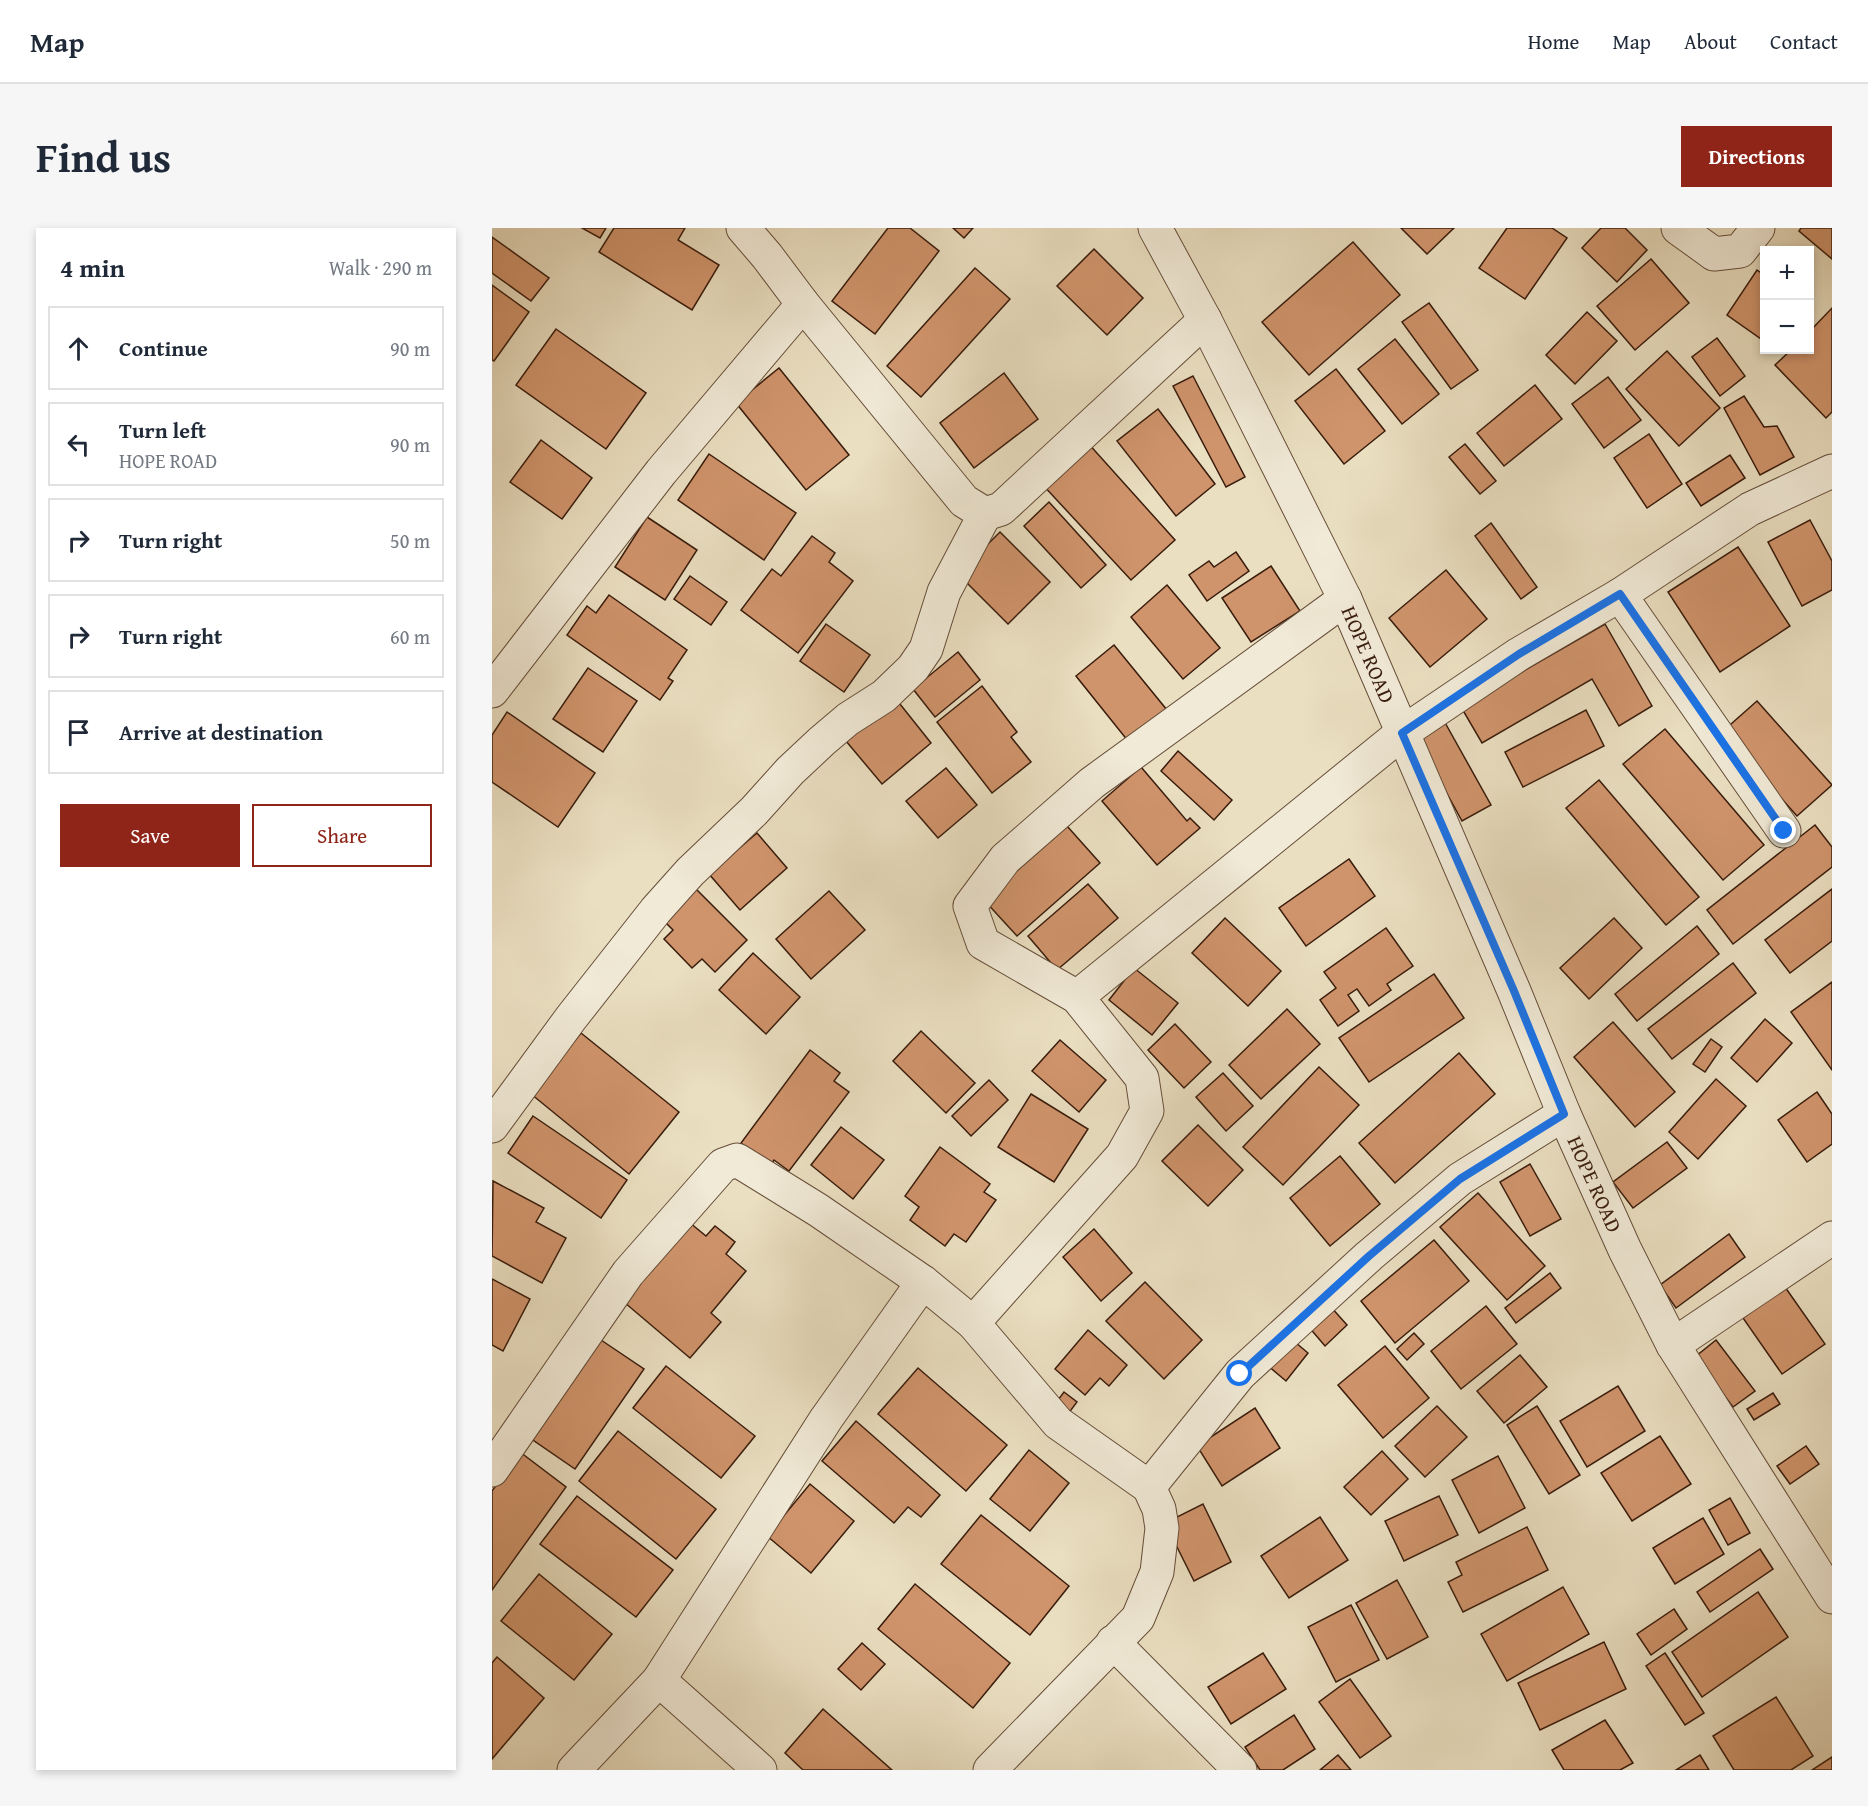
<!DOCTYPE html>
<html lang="en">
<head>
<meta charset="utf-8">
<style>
  :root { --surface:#fff; --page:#f6f6f7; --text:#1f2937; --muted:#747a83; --line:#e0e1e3; --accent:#8f2418 }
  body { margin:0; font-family:"Gentium Book Plus",serif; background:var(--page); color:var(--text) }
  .controls { position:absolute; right:18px; top:18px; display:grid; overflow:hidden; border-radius:0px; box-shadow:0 3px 9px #0003 }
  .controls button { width:54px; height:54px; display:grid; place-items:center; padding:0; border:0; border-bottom:2px solid var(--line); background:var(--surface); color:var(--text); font:30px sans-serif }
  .stop { position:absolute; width:18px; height:18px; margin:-14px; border:4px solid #1a73e8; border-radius:50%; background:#fff }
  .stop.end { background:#1a73e8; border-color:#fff; box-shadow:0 2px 6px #0008 }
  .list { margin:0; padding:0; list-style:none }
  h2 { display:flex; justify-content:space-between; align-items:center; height:78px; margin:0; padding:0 24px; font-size:26px }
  h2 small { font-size:20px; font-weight:400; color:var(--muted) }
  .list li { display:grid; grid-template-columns:39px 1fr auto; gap:18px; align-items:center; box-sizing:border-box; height:84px; margin:0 12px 12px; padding:0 12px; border:2px solid var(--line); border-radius:0px }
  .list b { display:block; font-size:22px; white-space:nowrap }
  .list p { margin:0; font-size:20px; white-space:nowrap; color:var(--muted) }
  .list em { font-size:20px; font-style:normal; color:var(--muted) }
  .actions { display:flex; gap:12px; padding:18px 24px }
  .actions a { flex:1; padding:14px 0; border:2px solid var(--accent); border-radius:0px; text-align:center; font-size:21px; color:var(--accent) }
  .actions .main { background:var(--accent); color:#fff }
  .icon { flex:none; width:33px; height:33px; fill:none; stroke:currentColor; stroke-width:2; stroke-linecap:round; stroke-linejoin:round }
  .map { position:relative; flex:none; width:1340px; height:1542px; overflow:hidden; border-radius:0px }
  header { display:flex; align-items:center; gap:36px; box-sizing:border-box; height:84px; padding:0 30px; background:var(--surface); border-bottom:2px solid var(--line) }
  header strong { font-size:28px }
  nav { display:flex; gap:33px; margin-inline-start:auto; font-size:21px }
  .intro { display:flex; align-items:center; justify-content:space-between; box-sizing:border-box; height:144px; padding:0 36px }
  h1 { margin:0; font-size:42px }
  .button { padding:15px 27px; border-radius:0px; background:var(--accent); color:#fff; font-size:21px; font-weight:700 }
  main { display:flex; gap:36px; padding:0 36px }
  aside { flex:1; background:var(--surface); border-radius:0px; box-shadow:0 3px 9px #0003 }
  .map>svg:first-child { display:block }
  .building { fill:#d0946c; stroke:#391c0c; stroke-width:1.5 }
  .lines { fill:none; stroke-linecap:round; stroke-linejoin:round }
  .minor-casing { stroke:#654d39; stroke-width:35 }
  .minor { stroke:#f1ead7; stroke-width:33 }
  .route { stroke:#1a73e8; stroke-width:8 }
  .labels { text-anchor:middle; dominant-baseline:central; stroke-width:4.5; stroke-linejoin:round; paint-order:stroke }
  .street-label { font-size:21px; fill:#391c0c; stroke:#f1ead7 }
</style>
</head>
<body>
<header>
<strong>Map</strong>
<nav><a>Home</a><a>Map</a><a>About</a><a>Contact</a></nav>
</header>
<div class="intro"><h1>Find us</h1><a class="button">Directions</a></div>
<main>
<aside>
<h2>4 min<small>Walk · 290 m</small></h2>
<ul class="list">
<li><svg class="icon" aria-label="ahead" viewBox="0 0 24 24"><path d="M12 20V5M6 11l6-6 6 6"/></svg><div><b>Continue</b></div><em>90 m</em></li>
<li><svg class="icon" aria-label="left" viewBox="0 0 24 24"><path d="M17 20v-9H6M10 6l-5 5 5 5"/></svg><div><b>Turn left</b><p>HOPE ROAD</p></div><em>90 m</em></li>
<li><svg class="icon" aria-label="right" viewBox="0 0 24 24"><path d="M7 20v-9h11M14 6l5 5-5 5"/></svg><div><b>Turn right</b></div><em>50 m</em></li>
<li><svg class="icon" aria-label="right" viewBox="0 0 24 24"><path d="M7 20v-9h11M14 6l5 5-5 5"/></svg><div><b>Turn right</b></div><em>60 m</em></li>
<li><svg class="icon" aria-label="arrive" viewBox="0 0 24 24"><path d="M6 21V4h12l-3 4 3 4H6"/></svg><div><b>Arrive at destination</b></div></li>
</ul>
<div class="actions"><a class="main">Save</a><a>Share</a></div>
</aside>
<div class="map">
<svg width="1340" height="1542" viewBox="0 0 1340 1542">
  <rect width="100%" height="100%" fill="#eadfc1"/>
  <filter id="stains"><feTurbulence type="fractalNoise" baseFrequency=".00333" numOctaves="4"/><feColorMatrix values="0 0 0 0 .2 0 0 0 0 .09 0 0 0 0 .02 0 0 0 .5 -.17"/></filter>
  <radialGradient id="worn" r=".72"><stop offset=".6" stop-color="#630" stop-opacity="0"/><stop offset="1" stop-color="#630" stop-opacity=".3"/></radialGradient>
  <g class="building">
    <path d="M 90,0 L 114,0 L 108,10 Z"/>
    <path d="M 122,0 L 193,0 L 186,12 L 227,37 L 200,82 L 107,24 Z"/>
    <path d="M 396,0 L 418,0 L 447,23 L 383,106 L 340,73 Z"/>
    <path d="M 461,0 L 481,0 L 472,10 Z"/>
    <path d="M 909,0 L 962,0 L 935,26 Z"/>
    <path d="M 1015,0 L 1060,0 L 1075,10 L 1033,71 L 987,40 Z"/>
    <path d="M 1109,0 L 1133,0 L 1155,22 L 1125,54 L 1090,20 Z"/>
    <path d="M 1309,0 L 1340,0 L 1340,31 L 1307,3 Z"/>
    <path d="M 0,9 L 57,50 L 39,73 L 0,45 Z"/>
    <path d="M 861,14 L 908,67 L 817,147 L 770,94 Z"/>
    <path d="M 602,21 L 651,70 L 615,107 L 565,58 Z"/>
    <path d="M 1159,31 L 1197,75 L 1143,122 L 1105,78 Z"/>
    <path d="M 483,40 L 518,71 L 429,169 L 395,138 Z"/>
    <path d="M 1265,42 L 1272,47 L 1272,113 L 1235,87 Z"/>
    <path d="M 0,57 L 37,84 L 2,133 L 0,132 Z"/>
    <path d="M 937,75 L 986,142 L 959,161 L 910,94 Z"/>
    <path d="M 1340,80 L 1340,184 L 1334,190 L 1283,137 L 1299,122 L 1318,122 L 1318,103 Z"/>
    <path d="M 1095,84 L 1125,113 L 1083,156 L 1054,127 Z"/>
    <path d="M 64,101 L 154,165 L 114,221 L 24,157 Z"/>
    <path d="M 1225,110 L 1253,148 L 1228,168 L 1200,129 Z"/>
    <path d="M 903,111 L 947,166 L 910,196 L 866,141 Z"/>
    <path d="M 1175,123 L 1228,180 L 1187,218 L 1134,161 Z"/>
    <path d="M 287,140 L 357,227 L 314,262 L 244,175 Z"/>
    <path d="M 844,141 L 893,203 L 852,236 L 803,173 Z"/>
    <path d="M 512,145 L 546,191 L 482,240 L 448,195 Z"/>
    <path d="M 701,148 L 753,249 L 734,259 L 681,158 Z"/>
    <path d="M 1116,149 L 1149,192 L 1112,220 L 1080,176 Z"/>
    <path d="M 1043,157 L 1070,191 L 1012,238 L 985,205 Z"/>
    <path d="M 1252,168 L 1272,199 L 1285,198 L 1302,229 L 1268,247 L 1232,180 Z"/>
    <path d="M 666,181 L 723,256 L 684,288 L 625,213 Z"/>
    <path d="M 1157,206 L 1190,256 L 1155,280 L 1122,230 Z"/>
    <path d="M 49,212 L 100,250 L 70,291 L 18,254 Z"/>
    <path d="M 595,214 L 683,312 L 639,352 L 550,256 Z"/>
    <path d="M 973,216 L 1004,253 L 988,266 L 957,229 Z"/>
    <path d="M 217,226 L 304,285 L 272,332 L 186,272 Z"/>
    <path d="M 1238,227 L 1253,250 L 1209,278 L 1194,255 Z"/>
    <path d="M 557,274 L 614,337 L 589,360 L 532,298 Z"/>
    <path d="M 155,289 L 205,322 L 173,372 L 123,339 Z"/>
    <path d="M 1318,292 L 1340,333 L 1340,362 L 1310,378 L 1276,314 Z"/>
    <path d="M 999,295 L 1045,359 L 1029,371 L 983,308 Z"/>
    <path d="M 508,304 L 558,354 L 516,396 L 466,346 Z"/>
    <path d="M 320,308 L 343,325 L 337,334 L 361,353 L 306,425 L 249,382 L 280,341 L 289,348 Z"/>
    <path d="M 1246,319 L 1298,398 L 1228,444 L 1176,364 Z"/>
    <path d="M 744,324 L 757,343 L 715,373 L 697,347 L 717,333 L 722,339 Z"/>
    <path d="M 779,338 L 808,383 L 759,414 L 730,370 Z"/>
    <path d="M 954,342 L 995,391 L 938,439 L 897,390 Z"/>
    <path d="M 198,348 L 235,374 L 219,397 L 182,371 Z"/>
    <path d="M 675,357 L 728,420 L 691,451 L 639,389 Z"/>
    <path d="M 117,367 L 195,422 L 176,450 L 181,453 L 168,472 L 75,407 L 95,378 L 104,385 Z"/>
    <path d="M 334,396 L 378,427 L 352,464 L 308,433 Z"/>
    <path d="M 1113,396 L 1160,478 L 1127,498 L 1100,451 L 990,515 L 969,479 Z"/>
    <path d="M 622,417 L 675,482 L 636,513 L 584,448 Z"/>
    <path d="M 466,424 L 488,452 L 443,489 L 421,461 Z"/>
    <path d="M 96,440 L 145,473 L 111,524 L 61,491 Z"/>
    <path d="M 490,458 L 525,504 L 519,509 L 539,534 L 500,565 L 445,494 Z"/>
    <path d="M 404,471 L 439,515 L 390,556 L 354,513 Z"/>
    <path d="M 1265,473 L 1340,557 L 1305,588 L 1230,504 Z"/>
    <path d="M 1094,482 L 1112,518 L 1031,559 L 1013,524 Z"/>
    <path d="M 15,484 L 103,545 L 66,599 L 0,554 L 0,507 Z"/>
    <path d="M 951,491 L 999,577 L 970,593 L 923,507 Z"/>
    <path d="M 1173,501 L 1272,617 L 1231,652 L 1131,536 Z"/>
    <path d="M 686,523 L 740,572 L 722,592 L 669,543 Z"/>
    <path d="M 649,539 L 695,593 L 698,590 L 708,600 L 665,637 L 610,573 Z"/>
    <path d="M 454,540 L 485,577 L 446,610 L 414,573 Z"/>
    <path d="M 1107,552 L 1207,669 L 1174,697 L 1074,580 Z"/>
    <path d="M 1323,597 L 1340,619 L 1340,639 L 1241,716 L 1215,682 Z"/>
    <path d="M 575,598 L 608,635 L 525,708 L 492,672 Z"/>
    <path d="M 265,605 L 295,640 L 248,682 L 217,646 Z"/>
    <path d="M 857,631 L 883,668 L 814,718 L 787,680 Z"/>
    <path d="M 596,656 L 626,690 L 565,742 L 536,708 Z"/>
    <path d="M 202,659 L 255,712 L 223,744 L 210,731 L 200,740 L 172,711 L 181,702 L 170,691 Z"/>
    <path d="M 1340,661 L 1340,713 L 1298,745 L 1273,712 Z"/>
    <path d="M 337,663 L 373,702 L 319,751 L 284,711 Z"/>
    <path d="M 733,690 L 789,743 L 756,778 L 700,725 Z"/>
    <path d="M 1122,690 L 1150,720 L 1097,771 L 1068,740 Z"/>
    <path d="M 1205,698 L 1227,726 L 1145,793 L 1123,766 Z"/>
    <path d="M 894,700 L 921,738 L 895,756 L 899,762 L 877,778 L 865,761 L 856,767 L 867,783 L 846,798 L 828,772 L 844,760 L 832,744 Z"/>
    <path d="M 261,725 L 308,769 L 274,806 L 227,762 Z"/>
    <path d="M 1241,735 L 1264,765 L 1180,831 L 1156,801 Z"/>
    <path d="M 642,740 L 686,775 L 660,807 L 617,772 Z"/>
    <path d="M 942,746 L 972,790 L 877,854 L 847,810 Z"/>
    <path d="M 1340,754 L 1340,842 L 1299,784 Z"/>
    <path d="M 795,781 L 828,816 L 769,871 L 737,837 Z"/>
    <path d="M 1273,791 L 1300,815 L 1265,854 L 1239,830 Z"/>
    <path d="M 1121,794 L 1183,864 L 1143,899 L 1082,829 Z"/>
    <path d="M 683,796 L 719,834 L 692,860 L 656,822 Z"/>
    <path d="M 429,803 L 483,855 L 454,885 L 401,833 Z"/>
    <path d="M 89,805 L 187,884 L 137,946 L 39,866 Z"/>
    <path d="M 1219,811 L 1230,819 L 1213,844 L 1201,836 Z"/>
    <path d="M 568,812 L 614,852 L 587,884 L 540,843 Z"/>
    <path d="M 318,822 L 348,845 L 342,853 L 357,864 L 297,943 L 282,932 L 278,938 L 249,915 Z"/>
    <path d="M 967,825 L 1003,866 L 903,955 L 867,915 Z"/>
    <path d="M 827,839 L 867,877 L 791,957 L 751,919 Z"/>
    <path d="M 731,845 L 761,878 L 734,903 L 704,869 Z"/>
    <path d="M 1224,851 L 1254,878 L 1206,931 L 1177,904 Z"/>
    <path d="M 497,852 L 516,872 L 479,908 L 460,888 Z"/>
    <path d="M 1325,864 L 1340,886 L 1340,916 L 1315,934 L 1286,892 Z"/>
    <path d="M 539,866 L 596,901 L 562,954 L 506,919 Z"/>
    <path d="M 41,888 L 135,952 L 109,990 L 16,925 Z"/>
    <path d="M 706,897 L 751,942 L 716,978 L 670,933 Z"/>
    <path d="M 349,899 L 392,932 L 361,971 L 319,937 Z"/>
    <path d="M 1175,914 L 1195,940 L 1141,980 L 1121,954 Z"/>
    <path d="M 448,919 L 498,956 L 492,964 L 504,972 L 474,1014 L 462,1006 L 453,1018 L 418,992 L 427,979 L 413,968 Z"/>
    <path d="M 848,928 L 888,976 L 838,1018 L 798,970 Z"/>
    <path d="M 1038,936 L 1069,991 L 1038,1008 L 1008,954 Z"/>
    <path d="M 1,953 L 52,980 L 44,994 L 74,1010 L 50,1055 L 0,1028 Z"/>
    <path d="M 986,965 L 1053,1038 L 1015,1072 L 948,999 Z"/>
    <path d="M 192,990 L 214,1008 L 223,998 L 243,1014 L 234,1026 L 254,1043 L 219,1085 L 229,1094 L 198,1130 L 126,1069 Z"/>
    <path d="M 602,1001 L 640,1045 L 609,1073 L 571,1029 Z"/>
    <path d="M 1237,1006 L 1253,1029 L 1184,1080 L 1168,1057 Z"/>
    <path d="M 942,1012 L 977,1053 L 903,1115 L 869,1073 Z"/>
    <path d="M 1058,1045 L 1069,1060 L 1024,1095 L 1013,1080 Z"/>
    <path d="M 0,1051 L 38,1071 L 11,1123 L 0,1117 Z"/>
    <path d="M 653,1054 L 710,1112 L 672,1151 L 614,1093 Z"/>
    <path d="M 1293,1059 L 1333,1116 L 1290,1146 L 1251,1090 Z"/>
    <path d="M 838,1078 L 855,1097 L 833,1118 L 816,1098 Z"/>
    <path d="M 994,1078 L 1025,1116 L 969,1161 L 939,1123 Z"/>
    <path d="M 596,1102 L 635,1137 L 617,1158 L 608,1150 L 593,1167 L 563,1141 Z"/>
    <path d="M 922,1105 L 932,1116 L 915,1132 L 905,1121 Z"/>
    <path d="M 797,1109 L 816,1125 L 794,1153 L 775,1137 Z"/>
    <path d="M 106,1110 L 152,1141 L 83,1241 L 38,1210 Z"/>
    <path d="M 1224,1112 L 1263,1163 L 1241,1179 L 1203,1129 Z"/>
    <path d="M 893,1118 L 937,1170 L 891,1210 L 846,1157 Z"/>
    <path d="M 1028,1127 L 1055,1159 L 1012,1195 L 985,1163 Z"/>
    <path d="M 174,1138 L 263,1208 L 229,1250 L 141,1180 Z"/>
    <path d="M 426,1140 L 515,1217 L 474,1263 L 386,1186 Z"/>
    <path d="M 1126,1158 L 1153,1203 L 1095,1239 L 1068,1193 Z"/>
    <path d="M 572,1164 L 585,1174 L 573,1190 L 560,1180 Z"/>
    <path d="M 1281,1165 L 1288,1176 L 1262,1192 L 1255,1181 Z"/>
    <path d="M 945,1178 L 975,1209 L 933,1249 L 903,1218 Z"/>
    <path d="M 1045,1178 L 1088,1247 L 1057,1266 L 1015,1197 Z"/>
    <path d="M 763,1180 L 788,1220 L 730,1258 L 705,1218 Z"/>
    <path d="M 364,1193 L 448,1267 L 429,1289 L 416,1279 L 402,1295 L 330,1233 Z"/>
    <path d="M 126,1203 L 224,1281 L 184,1331 L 87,1253 Z"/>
    <path d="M 1168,1208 L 1199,1256 L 1140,1293 L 1109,1245 Z"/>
    <path d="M 1314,1218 L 1327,1236 L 1298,1256 L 1285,1238 Z"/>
    <path d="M 537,1222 L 577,1255 L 538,1303 L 498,1271 Z"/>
    <path d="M 890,1223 L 916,1251 L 879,1287 L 852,1259 Z"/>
    <path d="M 28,1224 L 74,1259 L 0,1362 L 0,1263 Z"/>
    <path d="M 1006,1228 L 1033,1280 L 987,1305 L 960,1252 Z"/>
    <path d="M 318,1256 L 362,1293 L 319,1345 L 275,1308 Z"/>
    <path d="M 85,1268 L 181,1342 L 144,1389 L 48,1316 Z"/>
    <path d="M 947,1268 L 966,1307 L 912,1333 L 893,1293 Z"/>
    <path d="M 1238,1270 L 1258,1305 L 1236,1317 L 1217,1282 Z"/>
    <path d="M 711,1276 L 739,1334 L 702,1353 L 673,1295 Z"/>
    <path d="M 489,1287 L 577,1358 L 538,1407 L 449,1336 Z"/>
    <path d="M 828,1289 L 856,1332 L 797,1370 L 769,1328 Z"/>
    <path d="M 1211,1290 L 1232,1326 L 1183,1356 L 1161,1320 Z"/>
    <path d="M 1035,1299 L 1056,1342 L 971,1384 L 956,1354 L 970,1347 L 964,1334 Z"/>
    <path d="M 1268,1321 L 1281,1341 L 1218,1384 L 1205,1364 Z"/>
    <path d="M 47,1346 L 120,1406 L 82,1452 L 9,1393 Z"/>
    <path d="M 905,1352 L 936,1409 L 895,1431 L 864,1375 Z"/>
    <path d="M 423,1356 L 518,1435 L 481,1480 L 386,1401 Z"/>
    <path d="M 1071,1359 L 1097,1406 L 1015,1453 L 989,1406 Z"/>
    <path d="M 1266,1364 L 1296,1409 L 1210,1469 L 1180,1424 Z"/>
    <path d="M 859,1377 L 887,1432 L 844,1454 L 816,1399 Z"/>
    <path d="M 1182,1381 L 1195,1401 L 1159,1427 L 1145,1406 Z"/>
    <path d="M 1112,1414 L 1134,1461 L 1048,1502 L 1026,1455 Z"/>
    <path d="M 370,1415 L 393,1436 L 369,1462 L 346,1441 Z"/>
    <path d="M 771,1425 L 794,1461 L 739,1496 L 716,1459 Z"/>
    <path d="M 1173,1425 L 1212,1485 L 1193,1497 L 1154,1438 Z"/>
    <path d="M 5,1429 L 52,1470 L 0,1531 L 0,1435 Z"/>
    <path d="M 858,1451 L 899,1508 L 868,1530 L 827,1474 Z"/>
    <path d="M 1284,1469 L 1321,1528 L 1299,1542 L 1242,1542 L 1221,1508 Z"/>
    <path d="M 331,1481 L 400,1542 L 311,1542 L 293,1525 Z"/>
    <path d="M 802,1487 L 823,1521 L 791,1542 L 768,1542 L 753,1519 Z"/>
    <path d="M 1113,1492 L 1141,1535 L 1128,1542 L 1072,1542 L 1060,1522 Z"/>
    <path d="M 846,1527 L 859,1542 L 828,1542 Z"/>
    <path d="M 1208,1527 L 1217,1542 L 1184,1542 Z"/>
    <path d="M 1340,1529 L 1340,1542 L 1320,1542 Z"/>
  </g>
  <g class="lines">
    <defs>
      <g id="minor">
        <path d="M 251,0 L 275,28 L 311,76 L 472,273 L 493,286 L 509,281 L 713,92"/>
        <path id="s1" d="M 663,0 L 713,92 L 853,371 L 1022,763 L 1072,886 L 1133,1022 L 1181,1117 L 1340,1369"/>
        <path d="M 1186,0 L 1222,26 L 1248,23 L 1266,0"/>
        <path d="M 1128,367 L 1292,603"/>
        <path d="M 0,463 L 169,244 L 311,76"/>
        <path d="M 585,769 L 910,505 L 1027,426 L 1128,367 L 1258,281 L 1340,243"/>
        <path d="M 0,898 L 79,790 L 164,682 L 198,644 L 262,583 L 298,543 L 330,513 L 356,491 L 392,468 L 421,440 L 434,421 L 452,364 L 493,286"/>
        <path d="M 481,1095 L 630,928 L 655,883 L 650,850 L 585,769 L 491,715 L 478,678 L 513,631 L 600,555 L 853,371"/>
        <path d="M 1181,1117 L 1340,1010"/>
        <path d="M 0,1242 L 136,1045 L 231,937 L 245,932 L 326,982 L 431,1054 L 481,1095 L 566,1195 L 657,1259 L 667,1281 L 670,1300 L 665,1344 L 646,1390 L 498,1542"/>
        <path d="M 657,1259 L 748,1146 L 877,1028 L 968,951 L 1072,886"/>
        <path d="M 621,1414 L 748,1542"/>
        <path d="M 167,1452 L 268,1542"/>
        <path d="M 82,1542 L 167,1452 L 334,1191 L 431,1054"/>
      </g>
    </defs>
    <use href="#minor" class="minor-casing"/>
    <use href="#minor" class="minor"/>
  </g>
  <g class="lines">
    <path class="route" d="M 748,1146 L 877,1028 L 968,951 L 1072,886 L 1022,763 L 910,505 L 1027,426 L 1128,366 L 1292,603"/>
  </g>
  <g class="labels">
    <g class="street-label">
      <text stroke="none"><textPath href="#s1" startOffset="477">HOPE ROAD</textPath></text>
      <text stroke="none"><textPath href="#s1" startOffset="1053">HOPE ROAD</textPath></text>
    </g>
  </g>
  <rect width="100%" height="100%" filter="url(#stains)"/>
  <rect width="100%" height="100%" fill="url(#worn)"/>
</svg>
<div class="controls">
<button>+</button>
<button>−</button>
</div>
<div class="stop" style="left:748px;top:1146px"></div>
<div class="stop end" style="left:1292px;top:603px"></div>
</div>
</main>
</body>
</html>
